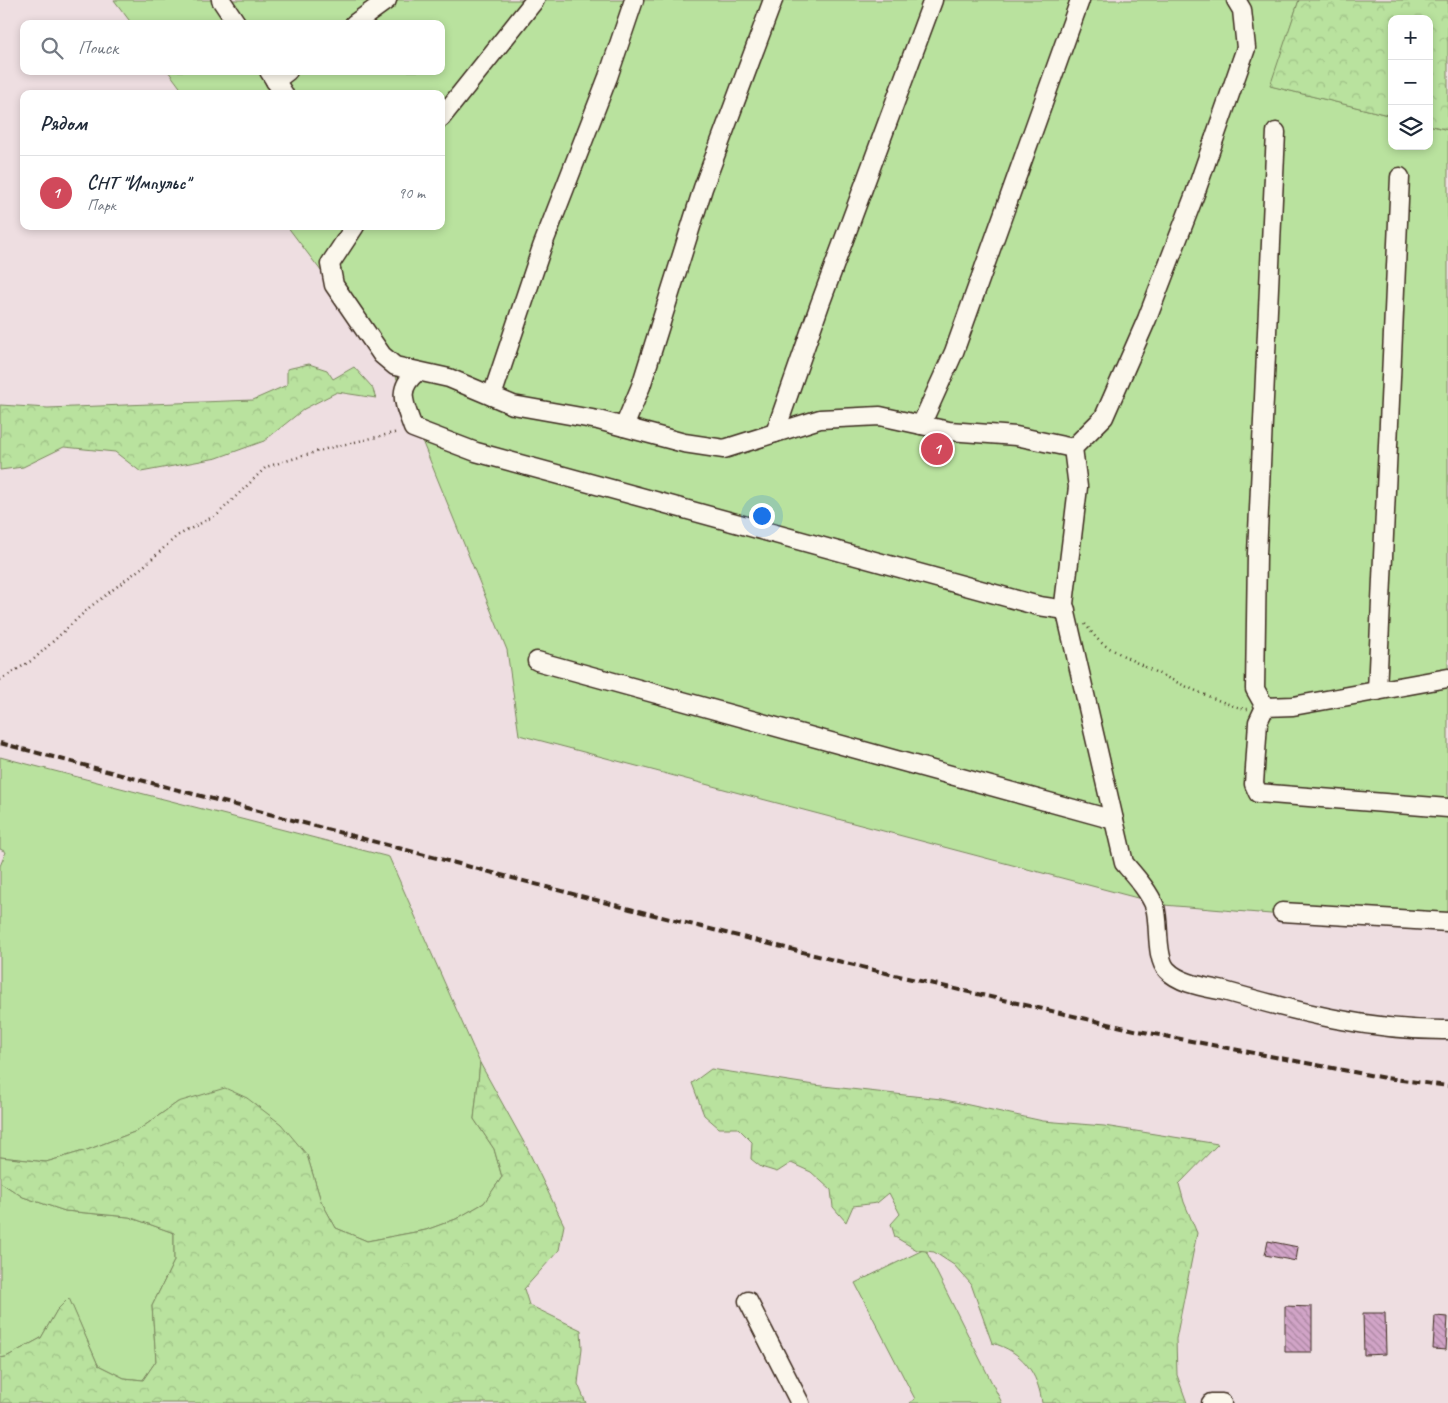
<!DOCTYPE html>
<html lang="ru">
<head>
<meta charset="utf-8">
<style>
  :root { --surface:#fff; --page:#f6f6f7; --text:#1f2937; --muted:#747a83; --line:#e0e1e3; --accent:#d1495b }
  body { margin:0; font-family:Caveat,sans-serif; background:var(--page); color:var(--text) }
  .controls { position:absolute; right:15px; top:15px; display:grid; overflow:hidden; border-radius:10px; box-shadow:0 2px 8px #0003 }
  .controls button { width:45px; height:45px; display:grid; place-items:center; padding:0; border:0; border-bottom:1px solid var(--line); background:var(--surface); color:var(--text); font:25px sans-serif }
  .you { position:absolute; left:761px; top:515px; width:18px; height:18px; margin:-12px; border:4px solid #fff; border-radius:50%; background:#1a73e8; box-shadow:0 0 0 8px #1a73e833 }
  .badge { display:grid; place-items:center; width:32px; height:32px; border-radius:50%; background:var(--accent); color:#fff; font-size:16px; font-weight:700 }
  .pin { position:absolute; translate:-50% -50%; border:2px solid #fff; box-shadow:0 1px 5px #0006 }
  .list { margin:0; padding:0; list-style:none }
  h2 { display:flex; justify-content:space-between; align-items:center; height:65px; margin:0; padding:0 20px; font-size:21px }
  h2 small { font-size:16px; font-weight:400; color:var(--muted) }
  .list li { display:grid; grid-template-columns:32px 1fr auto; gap:15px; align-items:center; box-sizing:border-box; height:75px; padding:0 20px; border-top:1px solid var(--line) }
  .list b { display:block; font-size:19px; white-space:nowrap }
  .list p { margin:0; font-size:16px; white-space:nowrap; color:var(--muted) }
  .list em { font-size:16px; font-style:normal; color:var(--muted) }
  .icon { flex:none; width:28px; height:28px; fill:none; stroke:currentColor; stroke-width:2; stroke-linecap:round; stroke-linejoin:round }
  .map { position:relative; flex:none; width:1448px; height:1403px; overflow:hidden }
  .search { position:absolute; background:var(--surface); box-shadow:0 2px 8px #0003; left:20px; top:20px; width:425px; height:55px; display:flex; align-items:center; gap:12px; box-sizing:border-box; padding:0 18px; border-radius:10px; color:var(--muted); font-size:19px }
  .panel { position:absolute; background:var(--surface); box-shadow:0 2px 8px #0003; left:20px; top:90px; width:425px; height:140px; border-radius:10px }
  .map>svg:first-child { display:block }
  .green { fill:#b9e29e; stroke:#7a865e }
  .forest { fill:url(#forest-crowns); stroke:#7a865e }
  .building { fill:url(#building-back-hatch); stroke:#3b2a1e }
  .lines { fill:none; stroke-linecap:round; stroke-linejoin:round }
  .minor-casing { stroke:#3b2a1e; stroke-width:21 }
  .path { stroke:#3b2a1e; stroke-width:2.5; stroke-dasharray:1 4; stroke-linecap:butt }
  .minor { stroke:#fbf7ec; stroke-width:18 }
  .rail { stroke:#3b2a1e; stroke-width:4; stroke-dasharray:8 4; stroke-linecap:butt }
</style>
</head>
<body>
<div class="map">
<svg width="1448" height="1403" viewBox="0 0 1448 1403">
  <defs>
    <pattern id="forest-crowns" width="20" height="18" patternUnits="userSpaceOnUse" patternTransform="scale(1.25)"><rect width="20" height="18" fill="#b9e29e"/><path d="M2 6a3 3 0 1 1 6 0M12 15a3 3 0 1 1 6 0" fill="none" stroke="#a0c288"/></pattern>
    <pattern id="building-back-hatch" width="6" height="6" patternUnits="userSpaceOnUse" patternTransform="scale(1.25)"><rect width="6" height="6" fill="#d1a4c7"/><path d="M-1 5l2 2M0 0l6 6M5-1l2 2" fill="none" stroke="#ab86a1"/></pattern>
  </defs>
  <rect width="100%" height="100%" fill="#eedee1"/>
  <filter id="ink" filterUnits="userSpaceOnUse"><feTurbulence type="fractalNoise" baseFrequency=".02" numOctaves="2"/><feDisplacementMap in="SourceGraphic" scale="10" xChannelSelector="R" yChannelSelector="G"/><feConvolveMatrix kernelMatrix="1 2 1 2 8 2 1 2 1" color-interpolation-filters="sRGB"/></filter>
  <g filter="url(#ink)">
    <g class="green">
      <path d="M 114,0 L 1299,0 L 1271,86 L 1392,116 L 1392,146 L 1429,146 L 1429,125 L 1448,130 L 1448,929 L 1164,905 L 519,735 L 507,650 L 390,362 L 287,226 L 441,226 L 441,94 L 185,94 L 168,71 L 441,71 L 441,24 L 132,24 Z"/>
      <path d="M 0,757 L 389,857 L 480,1063 L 474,1119 L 494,1149 L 502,1177 L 484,1203 L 456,1219 L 426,1230 L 367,1241 L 336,1228 L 321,1201 L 307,1155 L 178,1102 L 137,1131 L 87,1150 L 46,1162 L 0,1157 L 0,866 L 6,852 L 0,849 Z"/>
      <path d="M 0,1182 L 23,1197 L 65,1211 L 129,1217 L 174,1233 L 174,1261 L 152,1306 L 156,1361 L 143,1380 L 124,1378 L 98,1365 L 69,1299 L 57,1310 L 41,1338 L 6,1357 L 0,1358 Z"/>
      <path d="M 925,1249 L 1002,1403 L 909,1403 L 915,1399 L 855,1283 Z"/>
    </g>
    <g class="forest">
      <path d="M 1299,0 L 1448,0 L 1448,130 L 1429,125 L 1429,19 L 1392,19 L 1392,116 L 1270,86 Z"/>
      <path d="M 309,364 L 327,370 L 333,379 L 354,367 L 372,387 L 376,398 L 337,392 L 304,409 L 264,441 L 217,458 L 141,472 L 115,452 L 64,447 L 23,467 L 0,470 L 0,405 L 48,408 L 253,400 L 287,385 L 287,369 Z"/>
      <path d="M 480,1063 L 527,1148 L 564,1225 L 559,1250 L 524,1289 L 529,1305 L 581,1330 L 582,1348 L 578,1384 L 586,1403 L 0,1403 L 0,1358 L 6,1357 L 41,1338 L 57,1310 L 69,1298 L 98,1365 L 124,1378 L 143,1380 L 156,1361 L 152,1306 L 174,1261 L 174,1233 L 129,1217 L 65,1211 L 23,1197 L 0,1182 L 0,1157 L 46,1162 L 87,1150 L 137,1131 L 178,1102 L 225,1088 L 247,1098 L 281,1124 L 307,1155 L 321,1201 L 336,1228 L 367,1241 L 426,1230 L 456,1219 L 484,1203 L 502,1177 L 494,1149 L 474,1119 Z"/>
      <path d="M 711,1069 L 814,1085 L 941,1099 L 1043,1121 L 1104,1126 L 1218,1144 L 1179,1184 L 1184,1202 L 1197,1233 L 1176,1339 L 1177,1375 L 1187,1403 L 1042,1403 C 1038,1373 1022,1351 992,1343 L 971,1284 L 954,1265 L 934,1252 L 917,1250 L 895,1237 L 891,1224 L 900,1214 L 889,1193 L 877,1203 L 853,1206 L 846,1222 L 833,1207 L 831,1190 L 811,1172 L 791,1163 L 777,1172 L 761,1167 L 751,1159 L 752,1142 L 738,1128 L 719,1128 L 704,1115 L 692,1083 Z"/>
    </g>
    <g class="building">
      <path d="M 1268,1241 L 1298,1247 L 1296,1261 L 1265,1255 Z"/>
      <path d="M 1285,1306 L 1312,1307 L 1312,1352 L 1285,1352 Z"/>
      <path d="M 1363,1313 L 1385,1313 L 1386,1354 L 1364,1355 Z"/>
      <path d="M 1435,1316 L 1448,1317 L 1446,1350 L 1433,1349 Z"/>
    </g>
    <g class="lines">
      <defs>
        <g id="minor">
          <path d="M 221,0 L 237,24"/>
          <path d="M 1236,0 L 1242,10 L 1246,48 L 1195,194 L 1147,319 L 1104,417 L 1073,448 L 1078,487 L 1064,604 L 1124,863 C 1135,876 1149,891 1155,907 C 1160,923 1155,958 1167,970 C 1180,984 1206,987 1224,991 C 1298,1012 1370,1031 1448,1030"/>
          <path d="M 354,24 L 387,0"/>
          <path d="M 269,71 L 284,94"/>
          <path d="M 275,81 L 288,71"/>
          <path d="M 441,118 L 535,0"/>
          <path d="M 1276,132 L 1257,554 L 1255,689 L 1265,707 L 1258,722 L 1254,784 L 1258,793 L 1448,808"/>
          <path d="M 355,226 L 330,264 L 334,285 L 382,355 L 395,366 L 449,378 L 513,405 L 598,420 L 684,443 L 724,449 L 820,419 L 880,416 L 949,431 L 1016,436 L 1073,448"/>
          <path d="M 417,372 C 395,390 405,404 413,428 L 476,452 L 1039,606 L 1066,610"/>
          <path d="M 492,396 L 542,247 L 608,77 L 634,0"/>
          <path d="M 921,425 L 954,352 L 1080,0"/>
          <path d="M 624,427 L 641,386 L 703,188 L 773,0"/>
          <path d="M 775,433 L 820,304 L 933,0"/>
          <path d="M 537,661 L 1114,820"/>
          <path d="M 1377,691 L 1400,177"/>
          <path d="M 1265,707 L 1293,706 L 1448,678"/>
          <path d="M 1282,912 L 1448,922"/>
          <path d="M 748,1301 L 800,1403"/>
          <path d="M 1211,1403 L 1222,1403"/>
        </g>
      </defs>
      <use href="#minor" class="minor-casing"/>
      <g class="path">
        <path d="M 1085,624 C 1091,631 1096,639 1103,644 C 1122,657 1230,710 1248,709"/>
        <path d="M 0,680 L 34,659 L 90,607 L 144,566 L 177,536 L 218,514 L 266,467 L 329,448 L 398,432"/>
      </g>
      <use href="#minor" class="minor"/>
      <path class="rail" d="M 0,743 L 630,909 L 890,974 L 1139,1031 L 1385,1078 L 1448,1086"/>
    </g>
  </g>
</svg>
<div class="controls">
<button>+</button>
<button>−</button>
<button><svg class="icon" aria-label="layers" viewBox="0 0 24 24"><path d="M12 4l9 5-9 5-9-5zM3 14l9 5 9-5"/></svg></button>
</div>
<div class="you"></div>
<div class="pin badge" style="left:937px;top:449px">1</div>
<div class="search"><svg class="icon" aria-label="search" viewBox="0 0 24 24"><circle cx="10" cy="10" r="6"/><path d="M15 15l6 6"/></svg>Поиск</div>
<section class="panel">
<h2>Рядом<small></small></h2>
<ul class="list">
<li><span class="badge">1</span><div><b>СНТ &quot;Импульс&quot;</b><p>Парк</p></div><em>90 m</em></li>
</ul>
</section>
</div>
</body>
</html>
